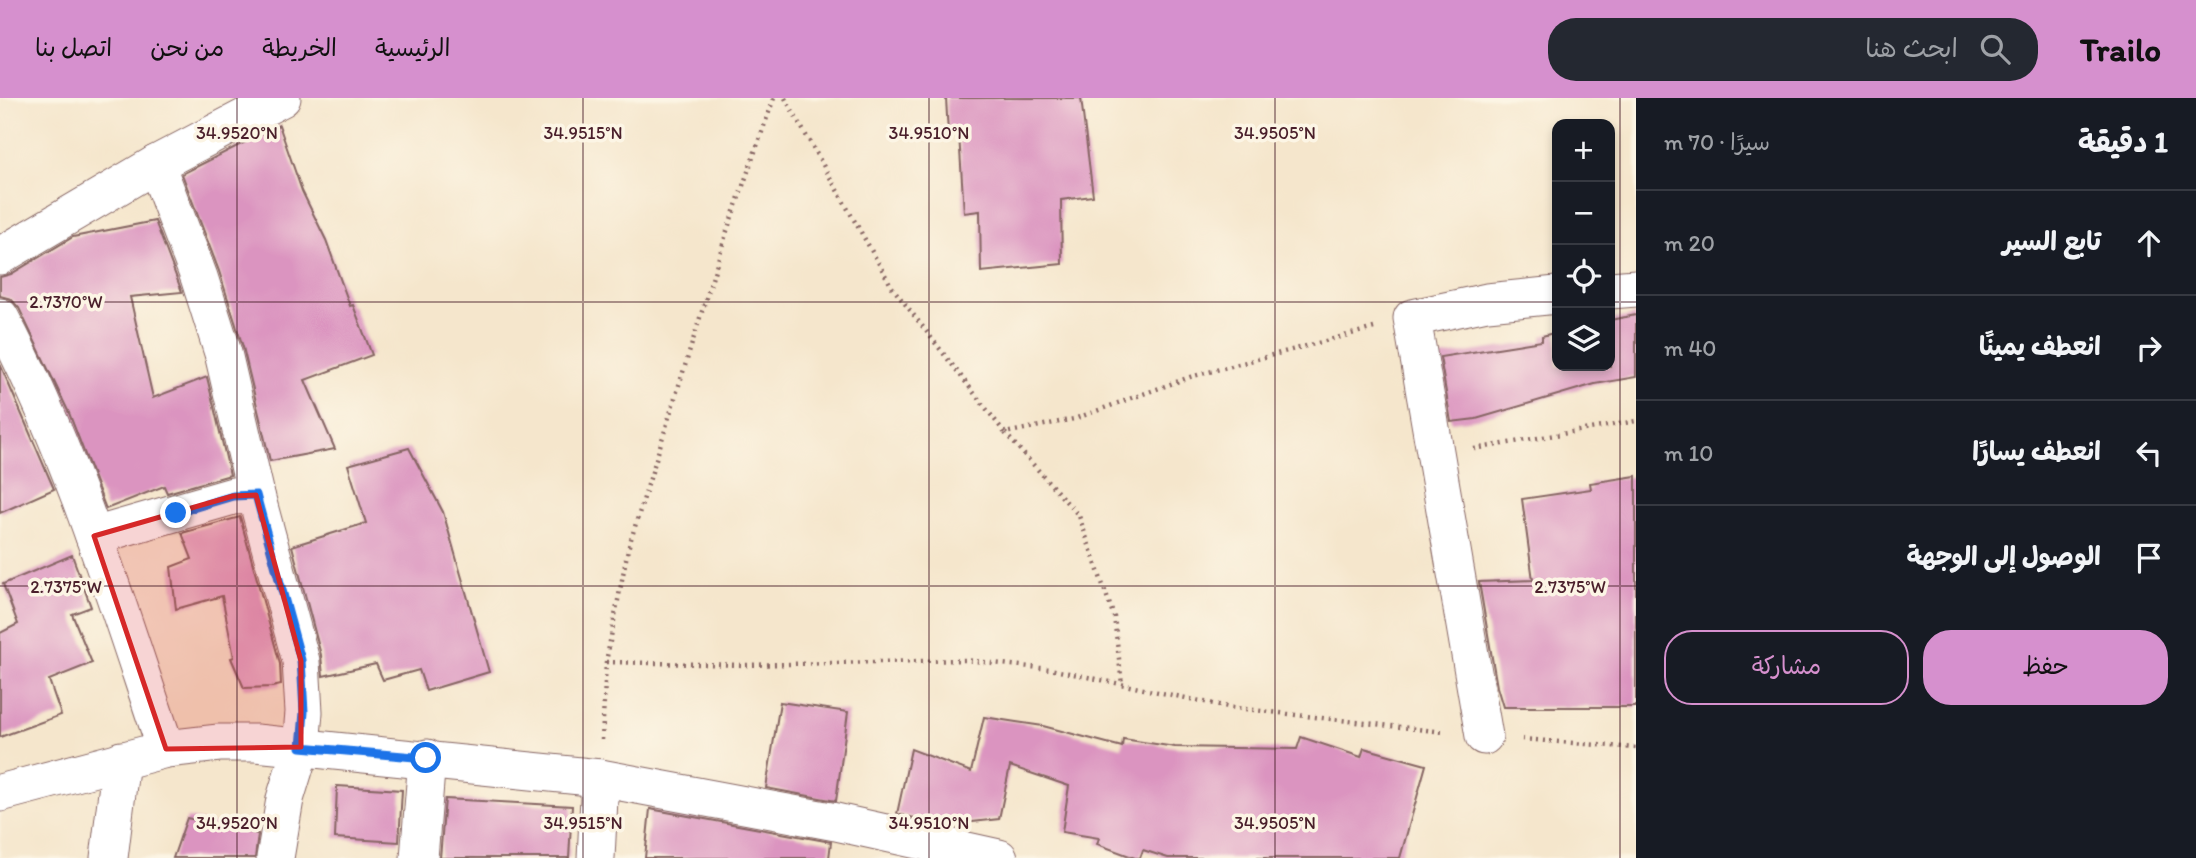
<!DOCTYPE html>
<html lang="ar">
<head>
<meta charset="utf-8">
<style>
  :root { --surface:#171b24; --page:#242831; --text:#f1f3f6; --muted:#9ea1a6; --line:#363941; --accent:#d690ce }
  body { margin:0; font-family:Itim,"Playpen Sans Arabic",sans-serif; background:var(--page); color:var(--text); direction:rtl }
  .controls { position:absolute; right:21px; top:21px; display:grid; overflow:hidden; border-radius:14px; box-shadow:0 4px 10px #0003 }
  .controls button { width:63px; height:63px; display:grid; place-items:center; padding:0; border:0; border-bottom:2px solid var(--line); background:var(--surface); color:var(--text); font:35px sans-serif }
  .stop { position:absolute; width:21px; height:21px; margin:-16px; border:5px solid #1a73e8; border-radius:50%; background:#fff }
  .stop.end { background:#1a73e8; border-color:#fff; box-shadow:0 2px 7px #0008 }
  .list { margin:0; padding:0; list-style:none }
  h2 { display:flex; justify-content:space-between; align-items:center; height:91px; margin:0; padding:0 28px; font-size:30px }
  h2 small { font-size:23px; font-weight:400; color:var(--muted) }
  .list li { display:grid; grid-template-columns:46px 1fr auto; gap:21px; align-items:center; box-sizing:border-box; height:105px; padding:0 28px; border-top:2px solid var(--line) }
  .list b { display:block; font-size:26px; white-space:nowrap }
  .list em { font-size:23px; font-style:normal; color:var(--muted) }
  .actions { display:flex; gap:14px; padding:21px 28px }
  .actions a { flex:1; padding:16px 0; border:2px solid var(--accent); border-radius:28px; text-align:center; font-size:24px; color:var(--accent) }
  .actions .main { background:var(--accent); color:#111 }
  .icon { flex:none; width:38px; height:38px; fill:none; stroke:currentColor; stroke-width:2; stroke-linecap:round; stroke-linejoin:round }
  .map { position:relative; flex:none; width:1636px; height:760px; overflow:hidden; direction:ltr }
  header { display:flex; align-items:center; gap:42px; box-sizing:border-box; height:98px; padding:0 35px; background:var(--accent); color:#111 }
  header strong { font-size:33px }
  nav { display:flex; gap:38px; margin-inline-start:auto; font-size:24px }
  .search { width:490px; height:63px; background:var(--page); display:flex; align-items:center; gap:18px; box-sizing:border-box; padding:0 24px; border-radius:28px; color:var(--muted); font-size:26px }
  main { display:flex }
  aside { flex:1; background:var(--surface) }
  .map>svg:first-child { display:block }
  .building { fill:#db94c0 }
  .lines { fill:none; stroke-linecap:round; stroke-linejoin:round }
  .minor-casing { stroke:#866563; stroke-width:39 }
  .path { stroke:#866563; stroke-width:4.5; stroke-dasharray:2 5; stroke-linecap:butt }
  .minor { stroke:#fff; stroke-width:37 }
  .route { stroke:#1a73e8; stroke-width:9 }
  .marked { fill:#d62828; fill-opacity:0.2; stroke:#d62828; stroke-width:5; stroke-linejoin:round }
  .ticks { fill:none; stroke:#4a1f2b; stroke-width:2; stroke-opacity:0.45 }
  .ticks-label { font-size:18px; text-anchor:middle; fill:#4a1f2b; stroke:#fcf5e5; stroke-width:7; stroke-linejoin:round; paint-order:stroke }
</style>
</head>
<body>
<header>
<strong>Trailo</strong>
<div class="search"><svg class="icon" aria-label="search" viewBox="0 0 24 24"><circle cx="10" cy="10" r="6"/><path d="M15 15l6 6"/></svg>ابحث هنا</div>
<nav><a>الرئيسية</a><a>الخريطة</a><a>من نحن</a><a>اتصل بنا</a></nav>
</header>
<main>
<aside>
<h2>1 دقيقة<small>سيرًا · 70 m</small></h2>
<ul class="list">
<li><svg class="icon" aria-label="ahead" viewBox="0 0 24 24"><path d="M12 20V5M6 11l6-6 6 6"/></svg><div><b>تابع السير</b></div><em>20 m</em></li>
<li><svg class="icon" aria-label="right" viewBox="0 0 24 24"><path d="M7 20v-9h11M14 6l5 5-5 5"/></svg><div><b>انعطف يمينًا</b></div><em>40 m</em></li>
<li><svg class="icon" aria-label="left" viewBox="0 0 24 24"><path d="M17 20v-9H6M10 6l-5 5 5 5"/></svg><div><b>انعطف يسارًا</b></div><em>10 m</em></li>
<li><svg class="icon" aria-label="arrive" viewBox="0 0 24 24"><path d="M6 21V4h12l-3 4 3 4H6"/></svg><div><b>الوصول إلى الوجهة</b></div></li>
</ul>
<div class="actions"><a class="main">حفظ</a><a>مشاركة</a></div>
</aside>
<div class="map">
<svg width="1636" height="760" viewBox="0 0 1636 760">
  <rect width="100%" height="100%" fill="#fcf5e5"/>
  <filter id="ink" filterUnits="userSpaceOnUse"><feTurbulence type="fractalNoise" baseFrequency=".0143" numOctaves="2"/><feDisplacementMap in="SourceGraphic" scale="14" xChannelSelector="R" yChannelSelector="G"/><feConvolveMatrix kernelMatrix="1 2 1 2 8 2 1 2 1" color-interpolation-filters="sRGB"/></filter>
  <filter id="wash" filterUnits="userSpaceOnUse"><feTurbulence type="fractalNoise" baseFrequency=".00686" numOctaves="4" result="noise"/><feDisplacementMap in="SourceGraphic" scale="28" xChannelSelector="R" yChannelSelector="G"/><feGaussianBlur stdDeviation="1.57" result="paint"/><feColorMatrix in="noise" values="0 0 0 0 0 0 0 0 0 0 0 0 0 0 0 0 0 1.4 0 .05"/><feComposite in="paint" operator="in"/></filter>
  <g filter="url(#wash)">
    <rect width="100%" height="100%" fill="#f5e6cc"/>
    <g id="blocks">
      <g class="building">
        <path d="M 946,0 L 1081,0 L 1093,98 L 1061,102 L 1062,166 L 981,174 L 980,113 L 964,115 L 959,36 L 948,36 Z"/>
        <path d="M 279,27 L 302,93 L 326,142 L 350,208 L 353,207 L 372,257 L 305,282 L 335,351 L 270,363 L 243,249 L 219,173 L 182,76 Z"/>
        <path d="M 155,123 L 182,194 L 130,199 L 153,300 L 207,279 L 230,377 L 167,395 L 164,388 L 106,411 L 69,315 L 19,210 L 11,201 L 0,198 L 0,179 L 11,176 L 73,139 Z"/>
        <path d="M 1636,217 L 1636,279 L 1595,286 L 1476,321 L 1451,324 L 1440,259 L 1542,243 L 1542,238 L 1557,234 L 1557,268 L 1610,268 L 1610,222 Z"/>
        <path d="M 0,266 L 54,391 L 0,415 Z"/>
        <path d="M 409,350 L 443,414 L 489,574 L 426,593 L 419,572 L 383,582 L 376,566 L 323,578 L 321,557 L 292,448 L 366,425 L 348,367 Z"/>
        <path d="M 1636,378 L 1636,609 L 1503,609 L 1497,589 L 1479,484 L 1533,482 L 1522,401 L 1591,391 L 1590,385 Z"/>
        <path d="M 240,419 L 280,566 L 281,587 L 272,589 L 244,590 L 231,560 L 234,559 L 222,498 L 176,511 L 171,469 L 192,461 L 182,435 Z"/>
        <path d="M 72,457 L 91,509 L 72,516 L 92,565 L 49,582 L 61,617 L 0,639 L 0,535 L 18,526 L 3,486 Z"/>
        <path d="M 780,604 L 848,614 L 836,703 L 766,690 Z"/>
        <path d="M 984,619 L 1043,628 L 1122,649 L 1123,641 L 1175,649 L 1297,651 L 1301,639 L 1361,659 L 1364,650 L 1426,667 L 1400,760 L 1168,760 L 1143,752 L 1140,760 L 1135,760 L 1097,746 L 1099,740 L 1062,734 L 1069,688 L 1010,668 L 999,721 L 945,727 L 897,716 L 911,651 L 971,674 Z"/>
        <path d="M 337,688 L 402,692 L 399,744 L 335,740 Z"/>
        <path d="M 445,701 L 572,708 L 569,760 L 440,760 Z"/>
        <path d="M 650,711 L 831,744 L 829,760 L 645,760 Z"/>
        <path d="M 187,720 L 258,736 L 255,760 L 173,760 Z"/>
      </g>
    </g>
  </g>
  <g filter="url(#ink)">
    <use href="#blocks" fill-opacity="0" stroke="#866563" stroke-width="2"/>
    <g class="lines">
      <defs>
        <g id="minor">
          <path d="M 0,158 L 156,66 L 282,0"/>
          <path d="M 1610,192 L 1636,190"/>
          <path d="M 0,219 C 72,355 117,506 166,651"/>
          <path d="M 256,397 L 301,563 L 304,614 L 301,649 L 285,701 L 275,760"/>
          <path d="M 94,438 L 233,398 L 256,397 L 223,255 L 199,179 L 156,66"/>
          <path d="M 1484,638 L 1412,220 L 1487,204 L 1557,197"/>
          <path d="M 0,695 L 166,651 L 219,645 L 256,645 L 600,680 L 836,724 L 999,760"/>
          <path d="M 109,760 L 121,662"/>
          <path d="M 419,760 L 427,660"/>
          <path d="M 596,760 L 600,680"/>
        </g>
      </defs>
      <use href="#minor" class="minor-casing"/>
      <g class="path">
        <path d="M 785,0 L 892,189 L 1005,335 L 1074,321 L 1190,279 L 1374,230"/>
        <path d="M 1005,335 L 1079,418 L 1114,519 L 1122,586"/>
        <path d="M 1474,351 L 1636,323"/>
        <path d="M 606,564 L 745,567 L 965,562 L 1050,571 L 1228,609 L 1443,634"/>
        <path d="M 1522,641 L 1636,650"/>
        <path d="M 602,642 L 606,564 L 628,451 L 727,133 L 774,0"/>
      </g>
      <use href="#minor" class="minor"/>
    </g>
  </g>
  <g class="lines" filter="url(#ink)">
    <path class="route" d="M 176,415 L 233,398 L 256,397 L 301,562 L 304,614 L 301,649 L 426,660"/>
  </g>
  <path class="marked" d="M 256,397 L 301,563 L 301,649 L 166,651 L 94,438 L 233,398 Z"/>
  <path class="ticks" d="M 237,0 L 237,760M 583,0 L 583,760M 929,0 L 929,760M 1275,0 L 1275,760M 1620,0 L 1620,760M 0,204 L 1557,204M 1610,204 L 1636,204M 0,488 L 1636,488"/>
  <g class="ticks-label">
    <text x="237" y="41">34.9520°N</text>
    <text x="583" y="41">34.9515°N</text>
    <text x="929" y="41">34.9510°N</text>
    <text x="1275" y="41">34.9505°N</text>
    <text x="66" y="210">2.7370°W</text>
    <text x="1570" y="495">2.7375°W</text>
    <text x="66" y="495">2.7375°W</text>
    <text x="237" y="731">34.9520°N</text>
    <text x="583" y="731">34.9515°N</text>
    <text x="929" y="731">34.9510°N</text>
    <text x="1275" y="731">34.9505°N</text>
  </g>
</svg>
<div class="controls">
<button>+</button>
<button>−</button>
<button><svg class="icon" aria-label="locate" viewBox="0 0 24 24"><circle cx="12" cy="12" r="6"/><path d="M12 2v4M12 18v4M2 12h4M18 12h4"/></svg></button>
<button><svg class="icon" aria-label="layers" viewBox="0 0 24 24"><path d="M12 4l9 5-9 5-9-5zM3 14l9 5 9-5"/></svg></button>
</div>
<div class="stop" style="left:426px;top:660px"></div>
<div class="stop end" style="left:176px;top:415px"></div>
</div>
</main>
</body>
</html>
